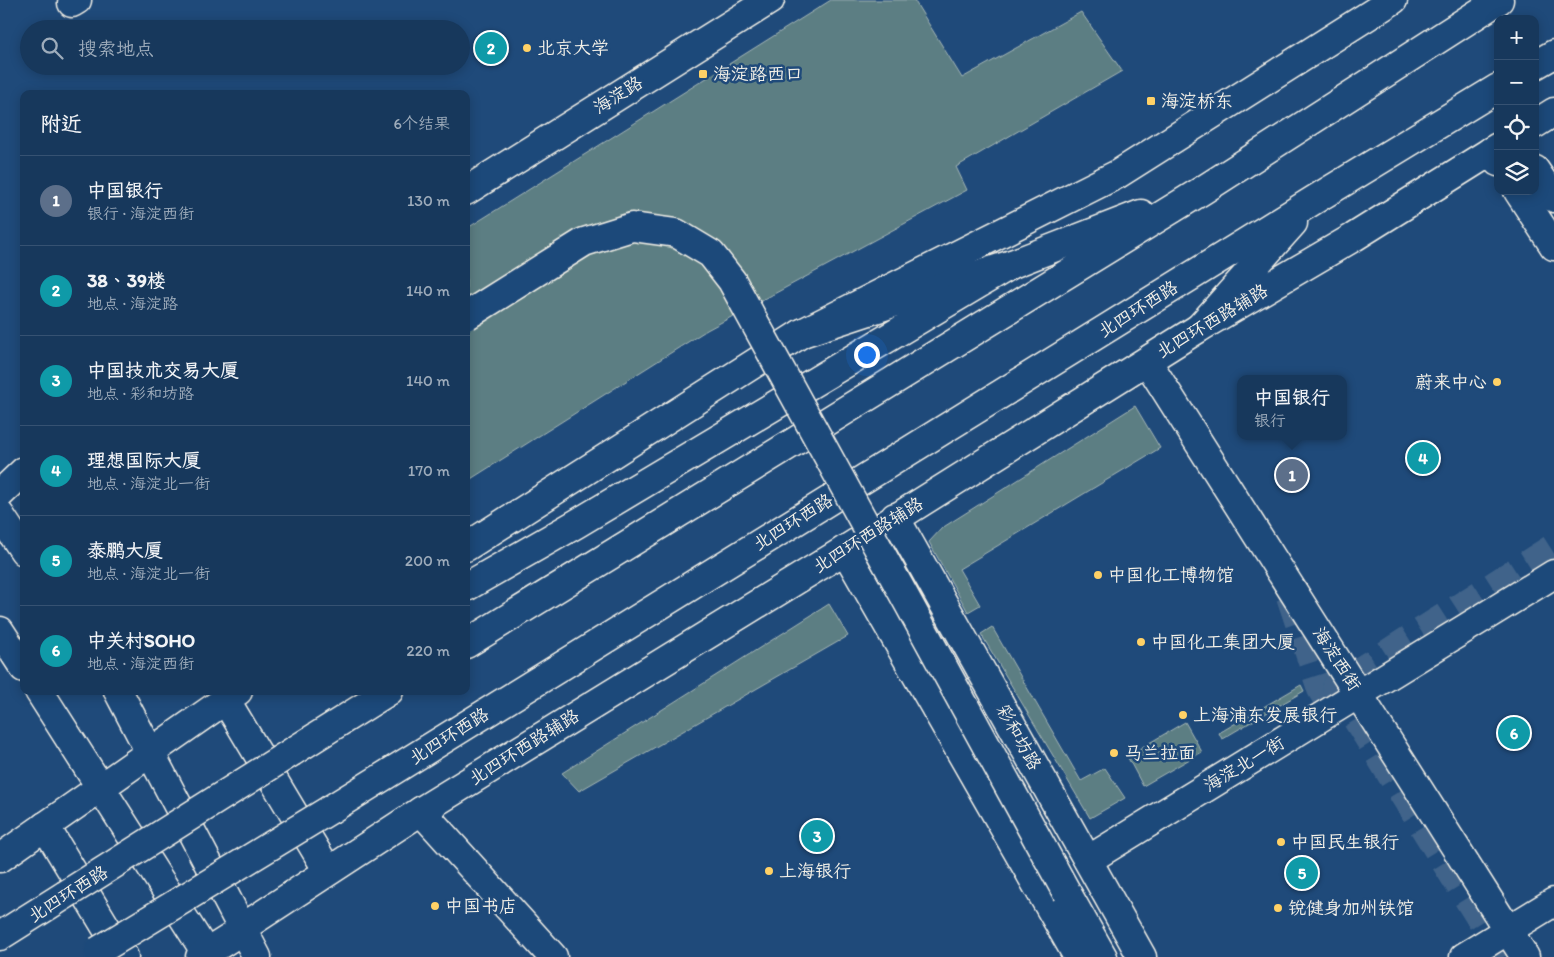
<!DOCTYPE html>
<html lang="zh">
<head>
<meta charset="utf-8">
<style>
  :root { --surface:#17385c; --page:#203f62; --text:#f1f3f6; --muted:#9eacbb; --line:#365272; --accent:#95b2f1 }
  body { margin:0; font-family:Itim,"LXGW WenKai TC",sans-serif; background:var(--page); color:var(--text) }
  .controls { position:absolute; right:15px; top:15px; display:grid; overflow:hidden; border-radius:10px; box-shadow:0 2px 12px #0003 }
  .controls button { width:45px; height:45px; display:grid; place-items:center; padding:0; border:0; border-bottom:1px solid var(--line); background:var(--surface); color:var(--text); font:25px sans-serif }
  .you { position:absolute; left:866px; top:354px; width:18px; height:18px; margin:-12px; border:4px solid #fff; border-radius:50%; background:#1a73e8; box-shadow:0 0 0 8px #1a73e833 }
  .badge { display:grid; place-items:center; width:32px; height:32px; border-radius:50%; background:var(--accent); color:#fff; font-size:16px; font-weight:700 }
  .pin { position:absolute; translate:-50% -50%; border:2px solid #fff; box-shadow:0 1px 5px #0006 }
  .popup { position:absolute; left:1237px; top:375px; width:110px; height:65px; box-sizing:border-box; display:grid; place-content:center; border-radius:10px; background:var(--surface); filter:drop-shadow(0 1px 4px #0005); font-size:16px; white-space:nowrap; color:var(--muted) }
  .popup b { font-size:19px; color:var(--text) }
  .popup::after { content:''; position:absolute; left:50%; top:100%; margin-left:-10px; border:10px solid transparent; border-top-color:var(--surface) }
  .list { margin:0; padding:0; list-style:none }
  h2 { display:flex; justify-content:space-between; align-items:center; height:65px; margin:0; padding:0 20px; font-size:21px }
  h2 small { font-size:16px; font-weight:400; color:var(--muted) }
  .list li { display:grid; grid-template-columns:32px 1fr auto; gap:15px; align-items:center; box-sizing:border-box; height:90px; padding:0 20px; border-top:1px solid var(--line) }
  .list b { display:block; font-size:19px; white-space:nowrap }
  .list p { margin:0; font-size:16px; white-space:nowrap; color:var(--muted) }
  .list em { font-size:16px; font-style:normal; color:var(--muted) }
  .icon { flex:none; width:28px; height:28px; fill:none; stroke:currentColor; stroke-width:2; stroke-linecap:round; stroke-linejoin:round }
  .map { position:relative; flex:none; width:1554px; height:957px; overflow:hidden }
  .search { position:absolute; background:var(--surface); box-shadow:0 2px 12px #0003; left:20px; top:20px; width:450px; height:55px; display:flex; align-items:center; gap:12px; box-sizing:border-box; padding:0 18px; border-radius:28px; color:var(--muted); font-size:19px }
  .panel { position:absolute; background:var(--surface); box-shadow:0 2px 12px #0003; left:20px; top:90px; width:450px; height:605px; border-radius:10px }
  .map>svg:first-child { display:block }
  .green { fill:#5b7e83; stroke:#a8b8b6 }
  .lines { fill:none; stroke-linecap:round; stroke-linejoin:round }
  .minor-tunnel { stroke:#3f638a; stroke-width:28; stroke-dasharray:28 14; stroke-linecap:butt }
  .minor-casing { stroke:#f4f1e8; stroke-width:31 }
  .major-casing { stroke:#f4f1e8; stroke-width:31 }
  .highway-casing { stroke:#f4f1e8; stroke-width:31 }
  .minor { stroke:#1f4a7a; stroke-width:28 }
  .major { stroke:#1f4a7a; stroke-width:28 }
  .highway { stroke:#1f4a7a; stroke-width:28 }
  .highway-bridge-casing { stroke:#f4f1e8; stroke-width:31; stroke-linecap:butt }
  .highway-bridge { stroke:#1f4a7a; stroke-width:28 }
  .poi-dot { fill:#ffd166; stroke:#1f4a7a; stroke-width:2 }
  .labels { text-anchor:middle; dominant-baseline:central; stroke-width:5; stroke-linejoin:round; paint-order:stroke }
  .poi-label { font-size:18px; fill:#f4f1e8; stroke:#1f4a7a; text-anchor:start }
  .street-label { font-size:18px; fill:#f4f1e8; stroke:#1f4a7a }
</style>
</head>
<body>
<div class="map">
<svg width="1554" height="957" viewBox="0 0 1554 957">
  <rect width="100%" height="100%" fill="#1f4a7a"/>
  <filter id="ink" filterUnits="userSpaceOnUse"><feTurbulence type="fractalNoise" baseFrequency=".02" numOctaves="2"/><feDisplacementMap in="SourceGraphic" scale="10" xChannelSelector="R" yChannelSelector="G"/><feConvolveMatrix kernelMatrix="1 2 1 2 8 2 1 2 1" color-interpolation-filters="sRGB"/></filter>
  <g filter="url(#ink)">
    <g class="green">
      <path d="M 831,0 L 914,0 L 962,78 L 1081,12 L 1122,71 L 956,167 L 967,190 L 707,330 L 466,482 L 466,229 Z"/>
      <path d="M 1135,406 L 1160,448 L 959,569 L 980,605 L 968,612 L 929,542 L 942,528 Z"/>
      <path d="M 829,604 L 848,636 L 579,791 L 562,773 Z"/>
      <path d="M 992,627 L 1081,781 L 1105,768 L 1125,798 L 1090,818 L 981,634 Z"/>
      <path d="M 1301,685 L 1304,691 L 1222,739 L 1219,733 Z"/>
      <path d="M 1185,722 L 1202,752 L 1143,786 L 1127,756 Z"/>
    </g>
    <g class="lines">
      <g class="minor-tunnel">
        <path d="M 1290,596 L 1321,689 L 1334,712"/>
        <path d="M 1504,957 L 1336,686 L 1554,547"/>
      </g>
      <defs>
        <g id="minor">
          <path d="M 72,3 L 77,0"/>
          <path d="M 1535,124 L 1554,112"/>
          <path d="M 466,191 L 770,0"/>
          <path d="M 1147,361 L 1525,957"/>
          <path d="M 0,494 L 24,471"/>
          <path d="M 0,515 L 24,551"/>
          <path d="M 895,517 L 1142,957"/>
          <path d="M 466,547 L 802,333 L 1118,174 L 1393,0"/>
          <path d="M 845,550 L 1078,957"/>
          <path d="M 0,631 L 24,668"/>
          <path d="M 39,691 L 206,953"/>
          <path d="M 118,691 L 242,928"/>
          <path d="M 225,699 L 328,871"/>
          <path d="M 421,811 L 553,957"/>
          <path d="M 45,826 L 124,957"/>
          <path d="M 0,858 L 238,691"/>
          <path d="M 1088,860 L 1554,574"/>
          <path d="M 200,957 L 238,933 L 242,928 L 421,811 L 845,550 L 1199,328 L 1354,237 L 1498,147"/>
          <path d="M 1464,957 L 1554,902"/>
        </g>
        <g id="major">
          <path d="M 1491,151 L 1498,162"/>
          <path d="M 1535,170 L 1554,198"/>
          <path d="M 1518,191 L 1554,246"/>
          <path d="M 242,928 L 257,957"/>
          <path d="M 206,953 L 209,957"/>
        </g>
        <g id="highway">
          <path d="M 1535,65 L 1554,54"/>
          <path d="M 1199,328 L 1293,223"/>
          <path d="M 802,333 L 1012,264 L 1141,214"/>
          <path d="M 466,587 L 576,524 L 1012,264"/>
          <path d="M 466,644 L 1203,190 L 1499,0"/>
          <path d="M 292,752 L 389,691"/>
          <path d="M 331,809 L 1314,200 L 1498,88"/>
          <path d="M 1067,893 L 1103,957"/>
          <path d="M 0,936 L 65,895"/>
        </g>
      </defs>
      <use href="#minor" class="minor-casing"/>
      <use href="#major" class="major-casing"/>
      <use href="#highway" class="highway-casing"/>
      <use href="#minor" class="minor"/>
      <use href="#major" class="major"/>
      <use href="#highway" class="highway"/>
      <defs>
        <g id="highway-bridge">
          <path d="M 466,316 L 584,242 L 632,227 L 676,233 L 711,254 L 732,281 L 1067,893"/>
          <path d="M 65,895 L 292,752"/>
          <path d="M 98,951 L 331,809"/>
        </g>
      </defs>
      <use href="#highway-bridge" class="highway-bridge-casing"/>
      <use href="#highway-bridge" class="highway-bridge"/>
    </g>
  </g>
  <g class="poi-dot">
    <circle cx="527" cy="48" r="5"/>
    <rect x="698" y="69" width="10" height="10" rx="2.5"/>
    <rect x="1146" y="96" width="10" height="10" rx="2.5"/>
    <circle cx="1497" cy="382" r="5"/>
    <circle cx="1098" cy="575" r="5"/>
    <circle cx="1141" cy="642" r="5"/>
    <circle cx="1183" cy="715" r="5"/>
    <circle cx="1114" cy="753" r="5"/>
    <circle cx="1281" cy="842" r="5"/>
    <circle cx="769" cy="871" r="5"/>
    <circle cx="435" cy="906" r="5"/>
    <circle cx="1278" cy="908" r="5"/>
  </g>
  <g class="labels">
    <g class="poi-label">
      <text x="537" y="48">北京大学</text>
      <text x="713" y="74">海淀路西口</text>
      <text x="1161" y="101">海淀桥东</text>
      <text x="1487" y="382" text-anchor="end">蔚来中心</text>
      <text x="1108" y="575">中国化工博物馆</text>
      <text x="1151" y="642">中国化工集团大厦</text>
      <text x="1193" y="715">上海浦东发展银行</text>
      <text x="1124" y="753">马兰拉面</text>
      <text x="1291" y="842">中国民生银行</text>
      <text x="779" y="871">上海银行</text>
      <text x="445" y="906">中国书店</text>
      <text x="1288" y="908">锐健身加州铁馆</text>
    </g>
    <g class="street-label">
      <text transform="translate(618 95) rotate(-32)">海淀路</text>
      <text transform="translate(1138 309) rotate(-32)">北四环西路</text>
      <text transform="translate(1212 321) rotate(-31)">北四环西路辅路</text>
      <text transform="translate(793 522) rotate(-32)">北四环西路</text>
      <text transform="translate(868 535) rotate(-32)">北四环西路辅路</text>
      <text transform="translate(1337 659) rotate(57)">海淀西街</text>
      <text transform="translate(449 736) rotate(-32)">北四环西路</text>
      <text transform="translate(1019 737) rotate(61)">彩和坊路</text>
      <text transform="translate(524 747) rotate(-32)">北四环西路辅路</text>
      <text transform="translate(1244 764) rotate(-31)">海淀北一街</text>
      <text transform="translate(68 894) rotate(-32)">北四环西路</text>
    </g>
  </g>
</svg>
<div class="controls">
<button>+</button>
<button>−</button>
<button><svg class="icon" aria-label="locate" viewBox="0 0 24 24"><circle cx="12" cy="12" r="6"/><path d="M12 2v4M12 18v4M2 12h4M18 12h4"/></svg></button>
<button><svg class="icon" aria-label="layers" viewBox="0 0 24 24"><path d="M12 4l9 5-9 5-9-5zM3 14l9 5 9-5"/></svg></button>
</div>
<div class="you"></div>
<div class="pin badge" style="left:1292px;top:475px;background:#5c6f8a">1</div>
<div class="popup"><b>中国银行</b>银行</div>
<div class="pin badge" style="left:491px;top:48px;background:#0f9aa8">2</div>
<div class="pin badge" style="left:817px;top:836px;background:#0f9aa8">3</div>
<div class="pin badge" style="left:1423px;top:458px;background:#0f9aa8">4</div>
<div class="pin badge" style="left:1302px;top:873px;background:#0f9aa8">5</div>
<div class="pin badge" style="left:1514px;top:733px;background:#0f9aa8">6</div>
<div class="search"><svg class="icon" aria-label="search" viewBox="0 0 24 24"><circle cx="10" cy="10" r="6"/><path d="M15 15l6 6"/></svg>搜索地点</div>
<section class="panel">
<h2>附近<small>6个结果</small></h2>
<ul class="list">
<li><span class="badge" style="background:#5c6f8a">1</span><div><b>中国银行</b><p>银行 · 海淀西街</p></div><em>130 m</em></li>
<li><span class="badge" style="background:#0f9aa8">2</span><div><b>38、39楼</b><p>地点 · 海淀路</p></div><em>140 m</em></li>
<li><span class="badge" style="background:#0f9aa8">3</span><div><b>中国技术交易大厦</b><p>地点 · 彩和坊路</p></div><em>140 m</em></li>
<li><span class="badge" style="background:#0f9aa8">4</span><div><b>理想国际大厦</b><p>地点 · 海淀北一街</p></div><em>170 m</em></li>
<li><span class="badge" style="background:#0f9aa8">5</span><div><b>泰鹏大厦</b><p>地点 · 海淀北一街</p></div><em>200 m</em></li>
<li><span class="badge" style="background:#0f9aa8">6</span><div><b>中关村SOHO</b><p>地点 · 海淀西街</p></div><em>220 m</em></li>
</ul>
</section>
</div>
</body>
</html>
